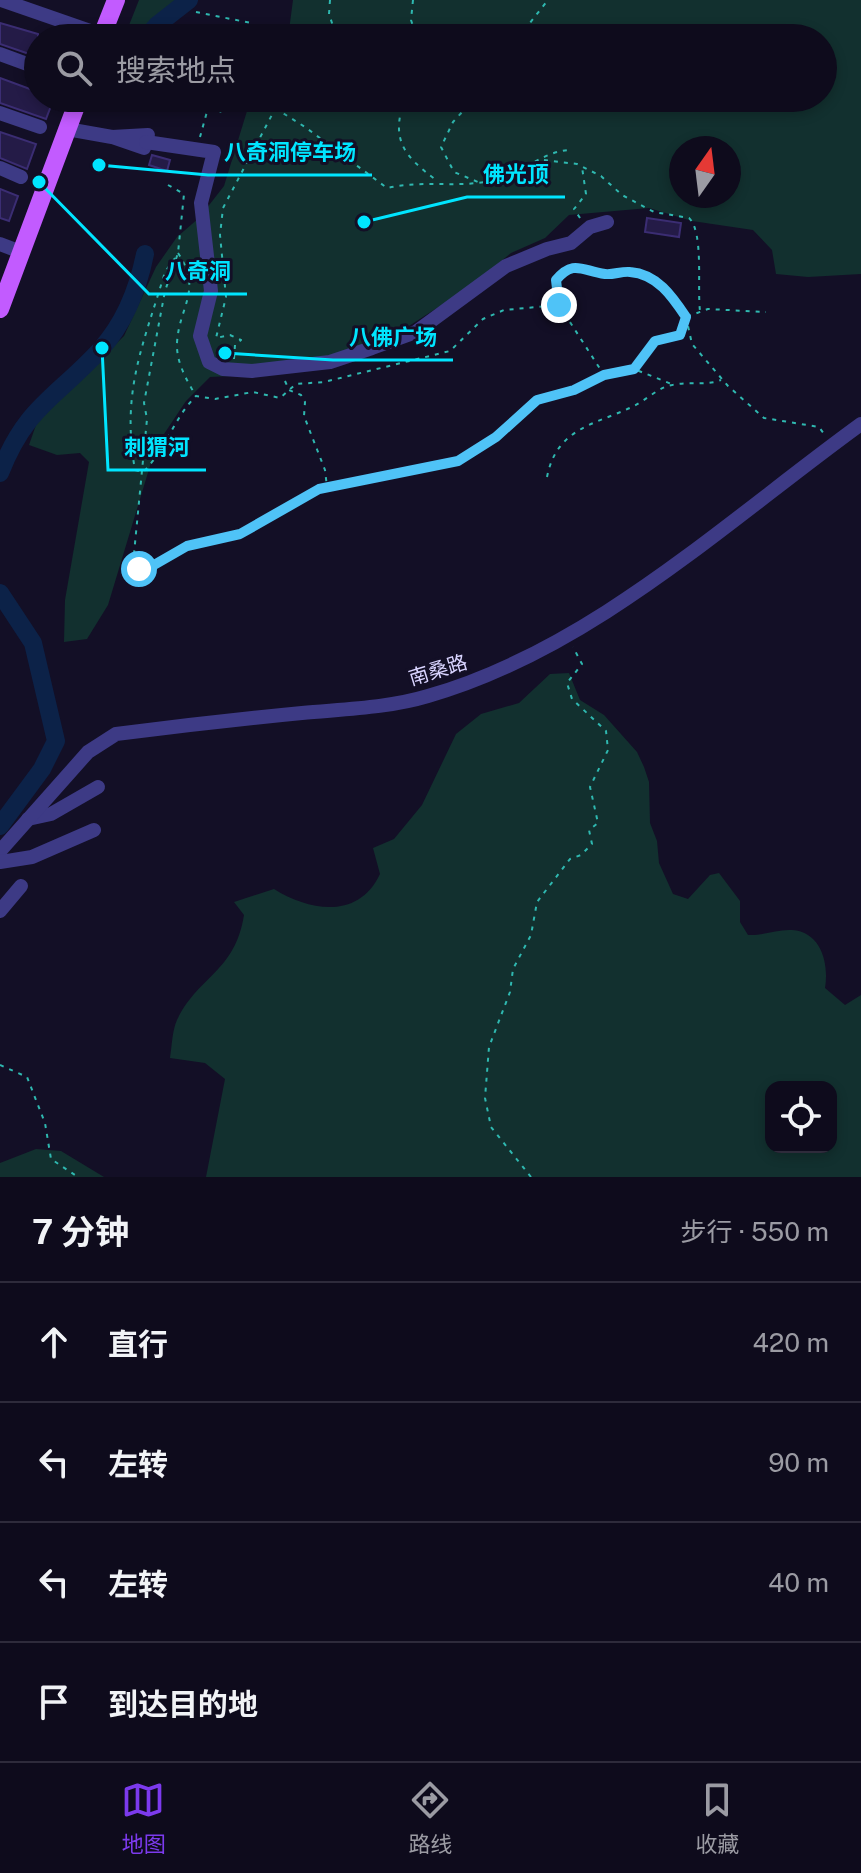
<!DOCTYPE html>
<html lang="zh">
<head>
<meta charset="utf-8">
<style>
  :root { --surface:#0e0b1c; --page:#171425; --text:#f1f3f6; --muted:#9b9ba3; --line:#2e2b3b; --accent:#7c3aed }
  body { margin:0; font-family:"Public Sans","Noto Sans SC",sans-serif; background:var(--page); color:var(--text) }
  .controls { position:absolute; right:24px; bottom:24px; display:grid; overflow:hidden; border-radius:16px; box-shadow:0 4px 12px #0003 }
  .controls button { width:72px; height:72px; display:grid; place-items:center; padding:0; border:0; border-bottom:2px solid var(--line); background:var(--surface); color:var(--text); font:40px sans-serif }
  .compass { position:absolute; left:669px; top:136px; width:72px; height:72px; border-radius:50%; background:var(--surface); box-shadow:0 4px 12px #0003; rotate:14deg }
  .stop { position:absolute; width:24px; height:24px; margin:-18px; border:6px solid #4fc3f7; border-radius:50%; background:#fff }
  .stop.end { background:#4fc3f7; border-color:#fff; box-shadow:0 2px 8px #0008 }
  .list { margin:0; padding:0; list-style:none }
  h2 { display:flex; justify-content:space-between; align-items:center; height:104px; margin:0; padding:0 32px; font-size:34px }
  h2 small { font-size:26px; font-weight:400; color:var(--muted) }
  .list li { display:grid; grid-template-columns:52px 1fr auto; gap:24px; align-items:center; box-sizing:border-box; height:120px; padding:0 32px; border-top:2px solid var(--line) }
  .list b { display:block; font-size:30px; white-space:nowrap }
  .list em { font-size:26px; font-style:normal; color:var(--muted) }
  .icon { flex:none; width:44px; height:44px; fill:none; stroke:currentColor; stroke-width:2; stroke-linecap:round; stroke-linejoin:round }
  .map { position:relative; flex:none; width:861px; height:1177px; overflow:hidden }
  .search { position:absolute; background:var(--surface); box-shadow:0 4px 12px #0003; left:24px; right:24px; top:24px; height:88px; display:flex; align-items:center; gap:20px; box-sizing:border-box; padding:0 28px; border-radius:44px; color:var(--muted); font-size:30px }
  .sheet { height:584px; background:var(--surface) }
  nav { display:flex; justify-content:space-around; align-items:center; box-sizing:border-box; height:112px; border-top:2px solid var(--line); background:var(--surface); font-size:22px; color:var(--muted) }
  nav a { display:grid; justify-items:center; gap:4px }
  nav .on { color:var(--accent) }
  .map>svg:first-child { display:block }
  .green { fill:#12302f; fill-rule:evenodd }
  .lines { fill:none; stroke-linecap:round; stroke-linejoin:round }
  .river { stroke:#0c2248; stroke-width:18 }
  .building { fill:#241b47; stroke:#3b2d73; stroke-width:2 }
  .path { stroke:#2fb8b0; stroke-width:2; stroke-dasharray:4 6; stroke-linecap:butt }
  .minor { stroke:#3d3a85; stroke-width:14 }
  .major { stroke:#c25bff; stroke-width:18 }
  .route { stroke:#4fc3f7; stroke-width:10 }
  .labels { text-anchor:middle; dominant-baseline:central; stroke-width:6; stroke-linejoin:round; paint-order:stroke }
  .street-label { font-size:20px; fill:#d9d4ff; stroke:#130f26 }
  .leader { fill:none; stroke:#00e5ff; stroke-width:3 }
  .callout-dot { fill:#00e5ff; stroke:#130f26; stroke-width:3 }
  .callout-label { font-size:22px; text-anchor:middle; font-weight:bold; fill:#00e5ff; stroke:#130f26; stroke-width:6; stroke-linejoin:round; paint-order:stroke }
</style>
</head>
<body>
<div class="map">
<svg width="861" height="1177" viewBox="0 0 861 1177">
  <rect width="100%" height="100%" fill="#130f26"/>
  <g class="green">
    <path d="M 139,0 L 185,0 L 153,38 L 124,38 Z"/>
    <path d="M 293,0 L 861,0 L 861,274 L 808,277 L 776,274 L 772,250 L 753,230 L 692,221 L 649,208 L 569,215 L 545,238 L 511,253 L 471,286 L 398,333 L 347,351 L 251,375 L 210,377 L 186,401 L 156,446 L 108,605 L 87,639 L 64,642 L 65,600 L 89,462 L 80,453 L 57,455 L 29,445 L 37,422 L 124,336 L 156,267 L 177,237 L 199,218 L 224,186 L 251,98 L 823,98 L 823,38 L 288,38 ZM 681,148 L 729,148 L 729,196 L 681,196 Z"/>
    <path d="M 569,673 L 580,700 L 604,715 L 637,752 L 644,767 L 649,782 L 650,823 L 657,841 L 659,863 L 673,894 L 688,899 L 710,875 L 719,873 L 740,901 L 740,922 L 748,935 C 763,936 777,929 792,930 C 822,932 829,965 825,988 L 845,1005 L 861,995 L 861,1177 L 206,1177 L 225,1079 L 205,1063 L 170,1058 C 172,1046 172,1031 177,1020 C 198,976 235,972 244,915 L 234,902 L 274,889 C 311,912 359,919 380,874 L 373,848 L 394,839 L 422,805 L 456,734 L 481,714 L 519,703 L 550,674 ZM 771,1087 L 831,1087 L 831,1147 L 771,1147 Z"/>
    <path d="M 36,1149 L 61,1151 L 104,1177 L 0,1177 L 0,1163 Z"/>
  </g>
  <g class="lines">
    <g class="river">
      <path d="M 146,38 L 157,25 L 189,0"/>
      <path d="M 0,473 C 26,406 56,398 101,349 C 125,322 138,289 145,254"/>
      <path d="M 0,593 L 33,643 L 56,741 L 42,769 L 0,826"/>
    </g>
  </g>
  <g class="building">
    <path d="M 0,23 L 38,34 L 38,57 L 0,44 Z"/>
    <path d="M 0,78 L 38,92 L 38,98 L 54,98 L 46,119 L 0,103 Z"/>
    <path d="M 0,132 L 36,144 L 27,169 L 0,158 Z"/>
    <path d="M 152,155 L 170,160 L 167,171 L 149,165 Z"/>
    <path d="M 0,189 L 18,196 L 9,221 L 0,218 Z"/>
    <path d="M 647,218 L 681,223 L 679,237 L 645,232 Z"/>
  </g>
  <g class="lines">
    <g class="path">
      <path d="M 330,0 L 329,14 L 337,38"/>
      <path d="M 413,0 L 411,20 L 417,38"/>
      <path d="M 196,12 L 251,23 L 265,38"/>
      <path d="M 518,38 L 548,0"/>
      <path d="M 247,98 L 278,110 L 305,127 L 387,188 C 425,179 465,190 501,178 C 525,170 547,150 571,150"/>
      <path d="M 405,98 C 390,140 404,156 436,180"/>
      <path d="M 475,98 L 453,122 L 441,147 L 454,172 L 478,182"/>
      <path d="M 200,137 L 208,108 L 226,113"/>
      <path d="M 544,160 L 577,164 L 601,176 L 622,195 L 654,212 L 689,218 C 704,232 697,288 700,311"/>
      <path d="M 168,185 L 184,194 L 178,253 L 165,291 L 144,403 L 147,419 L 133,564 L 139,569 L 147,569 L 187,546 L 240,534 L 319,489 L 458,461 L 496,437 L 537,400 L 574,390 L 604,375 L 634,369 L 674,385"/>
      <path d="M 580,218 L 574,209 L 586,194 L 582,167"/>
      <path d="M 178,253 C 203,291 179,306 177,343 C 176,362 187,381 196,396 L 215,399 L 253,392 L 280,398 L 296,384 L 324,382 L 450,351 L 483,319 L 504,310 L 559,305 L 604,375"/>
      <path d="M 175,258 L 165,272 C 143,346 121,391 135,470 L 143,472 C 166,450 173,419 196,396"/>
      <path d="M 559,305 L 556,280 L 567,268 L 578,266 L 607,274 L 630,272 L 657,281 L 686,317 L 692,344 L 728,386 L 764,418 L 819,427 L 824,434"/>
      <path d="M 234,359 L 235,345 L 241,340 L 230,335 L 216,338 L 226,297 L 220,235 L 223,208 L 275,109 L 284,98"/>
      <path d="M 634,368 L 655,341 L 680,335 L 686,317 L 708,309 L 766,312"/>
      <path d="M 285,381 L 289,390 L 301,395 L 305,402 L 304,416 L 325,470 L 327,487"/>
      <path d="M 547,477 C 557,427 595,425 634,406 C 646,400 659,387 672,385 C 689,381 706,386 721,380"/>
      <path d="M 0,1065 L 27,1077 L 45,1123 L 51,1159 L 78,1177"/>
      <path d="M 531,1177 L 491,1127 L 485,1098 L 489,1047 L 510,992 L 513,969 L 531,935 L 537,902 L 570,859 L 581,855 L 592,844 L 589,830 L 598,823 L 590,787 L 608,750 L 606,731 L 572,699 L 567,683 L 582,664 L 573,647"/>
    </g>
    <g class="minor">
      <path d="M 1,0 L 102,35"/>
      <path d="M 0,54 L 38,68"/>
      <path d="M 0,113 L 40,127"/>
      <path d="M 67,129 L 112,137 L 144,148 L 148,135 L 112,137"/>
      <path d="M 146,142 L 214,152 L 201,203 L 211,291 L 200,336 L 209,362 L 223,369 L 252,371 L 330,362 L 372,348 L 416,332 L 506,266 L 547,249 L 571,243 L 590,227 L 607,222"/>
      <path d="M 0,168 L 21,177"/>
      <path d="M 0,244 L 21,252"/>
      <path d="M 28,819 L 51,814 L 98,787"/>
      <path d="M 0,851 L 88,752 L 116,734 C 178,726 240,719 302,713 C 344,709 388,708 428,696 C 590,650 727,521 861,424"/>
      <path d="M 0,862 L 32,857 L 94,830"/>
      <path d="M 0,911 L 21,886"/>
    </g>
    <g class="major">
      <path d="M 101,38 L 116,0"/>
      <path d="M 0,309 L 79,98"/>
    </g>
  </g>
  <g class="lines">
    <path class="route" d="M 139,569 L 147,569 L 187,546 L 240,534 L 319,489 L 458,461 L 496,437 L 537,400 L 574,390 L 604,375 L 634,369 L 655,341 L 680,335 L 686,317 C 672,296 657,274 630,272 C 622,271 613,275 605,274 C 582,271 574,259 556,280 L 559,305"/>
  </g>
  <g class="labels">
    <g class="street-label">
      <text transform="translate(438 670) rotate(-17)">南桑路</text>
    </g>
  </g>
  <path class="leader" d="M99 165L208 175H372M364 222L467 197H565M39 182L149 294H247M225 353L333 360H453M102 348L108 470H206"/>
  <g class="callout-dot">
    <circle cx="99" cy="165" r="8"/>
    <circle cx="364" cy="222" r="8"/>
    <circle cx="39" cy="182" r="8"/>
    <circle cx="225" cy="353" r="8"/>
    <circle cx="102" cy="348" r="8"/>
  </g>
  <g class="callout-label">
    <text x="290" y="160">八奇洞停车场</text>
    <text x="516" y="182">佛光顶</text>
    <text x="198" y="279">八奇洞</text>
    <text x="393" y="345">八佛广场</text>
    <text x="157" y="455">刺猬河</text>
  </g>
</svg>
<div class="controls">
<button><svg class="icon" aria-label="locate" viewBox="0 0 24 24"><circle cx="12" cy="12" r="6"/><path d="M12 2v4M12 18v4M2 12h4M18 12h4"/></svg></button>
</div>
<svg class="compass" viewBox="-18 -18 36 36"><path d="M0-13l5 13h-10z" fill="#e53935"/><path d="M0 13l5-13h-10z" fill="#9b9ba3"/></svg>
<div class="stop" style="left:139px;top:569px"></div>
<div class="stop end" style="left:559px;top:305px"></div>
<div class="search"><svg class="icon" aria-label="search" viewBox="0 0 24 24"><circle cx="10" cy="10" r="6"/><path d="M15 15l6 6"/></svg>搜索地点</div>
</div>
<section class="sheet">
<h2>7 分钟<small>步行 · 550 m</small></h2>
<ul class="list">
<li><svg class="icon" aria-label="ahead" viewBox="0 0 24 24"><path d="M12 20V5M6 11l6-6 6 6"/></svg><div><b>直行</b></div><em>420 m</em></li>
<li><svg class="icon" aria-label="left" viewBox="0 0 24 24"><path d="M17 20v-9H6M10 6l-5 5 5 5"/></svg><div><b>左转</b></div><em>90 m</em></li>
<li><svg class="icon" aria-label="left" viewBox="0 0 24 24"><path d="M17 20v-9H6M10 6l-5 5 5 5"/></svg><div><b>左转</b></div><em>40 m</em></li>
<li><svg class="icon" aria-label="arrive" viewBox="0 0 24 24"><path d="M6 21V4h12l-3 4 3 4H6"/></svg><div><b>到达目的地</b></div></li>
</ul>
</section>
<nav>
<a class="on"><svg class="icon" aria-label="map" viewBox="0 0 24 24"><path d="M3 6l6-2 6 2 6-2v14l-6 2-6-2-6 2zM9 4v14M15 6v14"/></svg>地图</a>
<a><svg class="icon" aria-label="directions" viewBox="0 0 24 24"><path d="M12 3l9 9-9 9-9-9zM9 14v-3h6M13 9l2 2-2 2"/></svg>路线</a>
<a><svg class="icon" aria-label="saved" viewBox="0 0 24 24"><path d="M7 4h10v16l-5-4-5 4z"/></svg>收藏</a>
</nav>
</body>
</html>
